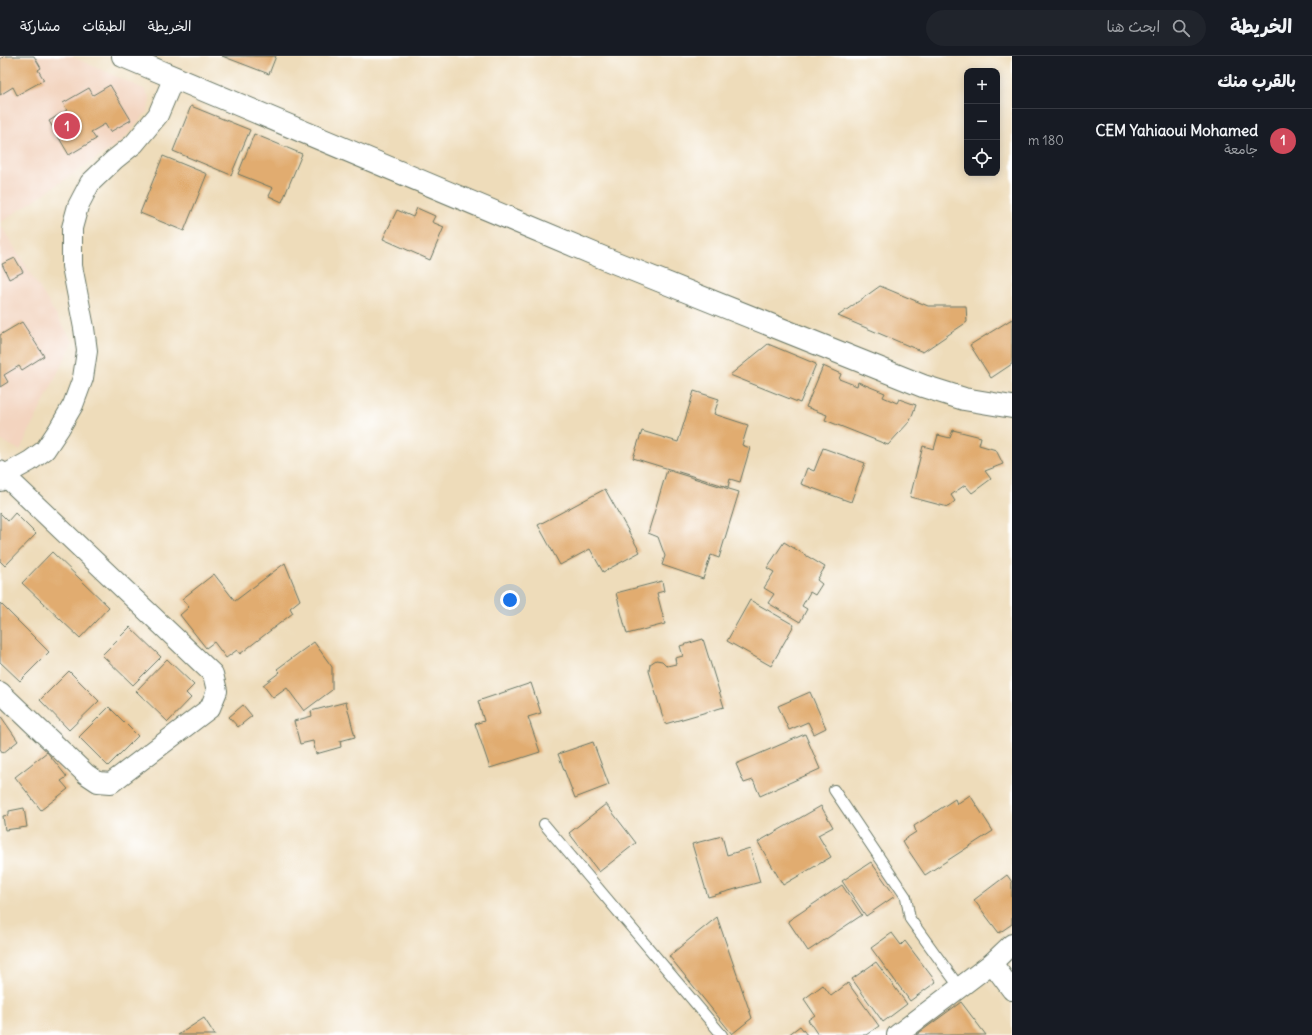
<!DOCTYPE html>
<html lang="ar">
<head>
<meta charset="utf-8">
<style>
  :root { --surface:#171b24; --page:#20242c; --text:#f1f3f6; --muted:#9ea1a6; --line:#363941; --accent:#d1495b }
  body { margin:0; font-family:Delius,"Playpen Sans Arabic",sans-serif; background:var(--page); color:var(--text); direction:rtl }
  .controls { position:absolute; right:12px; top:12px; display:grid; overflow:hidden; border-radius:8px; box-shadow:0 2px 10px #0003 }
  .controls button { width:36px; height:36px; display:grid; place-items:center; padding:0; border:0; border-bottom:1px solid var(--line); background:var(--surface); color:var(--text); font:20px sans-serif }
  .you { position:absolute; left:510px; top:544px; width:14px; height:14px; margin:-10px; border:3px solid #fff; border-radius:50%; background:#1a73e8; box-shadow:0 0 0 6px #1a73e833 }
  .badge { display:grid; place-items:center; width:26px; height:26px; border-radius:50%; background:var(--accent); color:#fff; font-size:13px; font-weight:700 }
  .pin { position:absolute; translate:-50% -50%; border:2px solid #fff; box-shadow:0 1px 4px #0006 }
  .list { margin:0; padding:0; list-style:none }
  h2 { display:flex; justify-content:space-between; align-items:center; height:52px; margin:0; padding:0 16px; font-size:17px }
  h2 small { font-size:13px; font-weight:400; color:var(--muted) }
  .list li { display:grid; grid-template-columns:26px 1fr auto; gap:12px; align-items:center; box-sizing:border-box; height:64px; padding:0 16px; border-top:1px solid var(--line) }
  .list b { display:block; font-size:15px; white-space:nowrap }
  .list p { margin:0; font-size:13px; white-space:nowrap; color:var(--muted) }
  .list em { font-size:13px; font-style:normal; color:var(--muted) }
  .icon { flex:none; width:22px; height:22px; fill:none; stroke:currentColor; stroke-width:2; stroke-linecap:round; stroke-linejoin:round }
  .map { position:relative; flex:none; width:1012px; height:979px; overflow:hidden; direction:ltr }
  header { display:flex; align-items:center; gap:24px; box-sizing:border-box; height:56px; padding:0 20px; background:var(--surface); border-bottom:1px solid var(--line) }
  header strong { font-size:19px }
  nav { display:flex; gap:22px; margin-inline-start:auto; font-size:14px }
  .search { width:280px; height:36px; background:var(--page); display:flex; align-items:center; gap:10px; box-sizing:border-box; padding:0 14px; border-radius:22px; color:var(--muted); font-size:15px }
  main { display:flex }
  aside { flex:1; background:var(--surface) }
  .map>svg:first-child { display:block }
  .built { fill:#f3d4bf }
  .building { fill:#e1ac6f }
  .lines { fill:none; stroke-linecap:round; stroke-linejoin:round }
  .service-casing { stroke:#677563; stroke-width:12 }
  .minor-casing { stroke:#677563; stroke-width:22 }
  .tertiary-casing { stroke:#677563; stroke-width:24 }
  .service { stroke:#fff; stroke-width:10 }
  .minor { stroke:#fff; stroke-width:20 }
  .tertiary { stroke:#fff; stroke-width:22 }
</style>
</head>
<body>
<header>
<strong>الخريطة</strong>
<div class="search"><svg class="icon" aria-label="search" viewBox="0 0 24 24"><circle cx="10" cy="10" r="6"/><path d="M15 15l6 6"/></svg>ابحث هنا</div>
<nav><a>الخريطة</a><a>الطبقات</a><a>مشاركة</a></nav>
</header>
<main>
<aside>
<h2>بالقرب منك<small></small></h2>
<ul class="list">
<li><span class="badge">1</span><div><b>CEM Yahiaoui Mohamed</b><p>جامعة</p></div><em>180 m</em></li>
</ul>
</aside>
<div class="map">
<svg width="1012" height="979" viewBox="0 0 1012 979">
  <rect width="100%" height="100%" fill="#fff"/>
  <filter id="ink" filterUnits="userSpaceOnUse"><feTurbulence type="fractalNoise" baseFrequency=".025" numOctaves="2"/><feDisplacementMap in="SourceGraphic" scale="8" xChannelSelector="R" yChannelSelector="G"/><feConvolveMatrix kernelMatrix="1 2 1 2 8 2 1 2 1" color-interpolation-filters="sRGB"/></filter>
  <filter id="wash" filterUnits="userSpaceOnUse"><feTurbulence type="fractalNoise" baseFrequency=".012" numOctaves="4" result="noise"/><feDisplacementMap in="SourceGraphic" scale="16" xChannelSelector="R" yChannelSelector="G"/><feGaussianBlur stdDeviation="0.9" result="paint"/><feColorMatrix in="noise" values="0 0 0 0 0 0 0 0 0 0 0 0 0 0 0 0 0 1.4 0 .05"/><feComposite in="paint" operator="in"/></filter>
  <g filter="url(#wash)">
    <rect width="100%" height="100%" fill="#eedcba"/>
    <g class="built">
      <path d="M 0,0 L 71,0 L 144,33 L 150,42 L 148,55 L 121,86 L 0,167 Z"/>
      <path d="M 0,168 L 73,286 L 20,394 L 0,384 Z"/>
    </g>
    <g id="blocks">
      <g class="building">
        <path d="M 5,0 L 34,0 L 41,12 L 38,14 L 44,24 L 17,39 L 13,31 L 0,39 L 0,3 Z"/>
        <path d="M 222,0 L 276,0 L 269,18 Z"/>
        <path d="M 110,29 L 131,64 L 110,76 L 105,68 L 91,76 L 96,83 L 69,99 L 49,65 L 67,54 L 63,47 L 89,32 L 93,39 Z"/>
        <path d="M 191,50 L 250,74 L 231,119 L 173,95 Z"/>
        <path d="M 254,78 L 302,98 L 282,146 L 269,140 L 273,132 L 238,118 Z"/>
        <path d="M 163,100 L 207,118 L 184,175 L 140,157 Z"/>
        <path d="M 417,152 L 435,160 L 432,166 L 444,171 L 430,204 L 383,183 L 397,154 L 413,161 Z"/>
        <path d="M 15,202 L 23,216 L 9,223 L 2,208 Z"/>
        <path d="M 880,230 L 928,250 L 966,250 L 967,266 L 923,296 L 838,260 Z"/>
        <path d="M 1012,263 L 1012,308 L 991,322 L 970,289 Z"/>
        <path d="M 22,266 L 44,300 L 22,314 L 19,310 L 4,319 L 8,326 L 0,331 L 0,279 Z"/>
        <path d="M 768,288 L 816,308 L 800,347 L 730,319 Z"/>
        <path d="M 823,310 L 841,318 L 839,323 L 857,330 L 858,326 L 885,337 L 883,341 L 897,347 L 899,343 L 916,349 L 910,365 L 888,389 L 825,364 L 827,359 L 806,351 Z"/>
        <path d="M 694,335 L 719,343 L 714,358 L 748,369 L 742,389 L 750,392 L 740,426 L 730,423 L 728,431 L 633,402 L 642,375 L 678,386 Z"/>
        <path d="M 953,374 L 981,381 L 979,389 L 996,394 L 1003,408 L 985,415 L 991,423 L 972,437 L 965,429 L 951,439 L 955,445 L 948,451 L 910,441 L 923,390 L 934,393 L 938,379 L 950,382 Z"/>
        <path d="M 823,392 L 865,407 L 851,446 L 801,428 L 807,412 L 814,415 Z"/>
        <path d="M 667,414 L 739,436 L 719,502 L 711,499 L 703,523 L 662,509 L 665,500 L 658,481 L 648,477 Z"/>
        <path d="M 605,433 L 640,496 L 603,516 L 590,493 L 560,509 L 538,469 Z"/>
        <path d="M 0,457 L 8,465 L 15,457 L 36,478 L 5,510 L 0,505 Z"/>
        <path d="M 784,486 L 825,511 L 817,524 L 822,528 L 815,539 L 810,536 L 802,550 L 807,553 L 800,566 L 768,547 L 774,538 L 764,532 L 774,516 L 767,512 Z"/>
        <path d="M 52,496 L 109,551 L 80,582 L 22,527 Z"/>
        <path d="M 285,507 L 300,544 L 290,552 L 293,557 L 240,598 L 237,594 L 226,602 L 214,586 L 206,592 L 180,559 L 189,551 L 182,543 L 214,518 L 235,545 Z"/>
        <path d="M 662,525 L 664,535 L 657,537 L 665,568 L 627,578 L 616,537 Z"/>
        <path d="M 750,544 L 794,569 L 771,610 L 727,585 Z"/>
        <path d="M 0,547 L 49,596 L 20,625 L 0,606 Z"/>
        <path d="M 130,571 L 161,601 L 133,629 L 102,599 Z"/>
        <path d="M 703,583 L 724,651 L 665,668 L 649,615 L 650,608 L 656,604 L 662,605 L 667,610 L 676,608 L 675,602 L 683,600 L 680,590 Z"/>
        <path d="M 314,586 L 332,611 L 332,634 L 304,655 L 287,632 L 273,642 L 263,629 L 280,616 L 277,613 Z"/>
        <path d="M 167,603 L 194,629 L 186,637 L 191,642 L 168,666 L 136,635 Z"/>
        <path d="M 69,615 L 99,645 L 69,674 L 40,644 Z"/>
        <path d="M 531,627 L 541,657 L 528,661 L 540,696 L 490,712 L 475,668 L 484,665 L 478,645 Z"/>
        <path d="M 810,636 L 826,672 L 814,678 L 808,666 L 789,674 L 778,650 Z"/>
        <path d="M 346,646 L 355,681 L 340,685 L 341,691 L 316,698 L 313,685 L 300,688 L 294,665 L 312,660 L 311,655 Z"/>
        <path d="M 243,649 L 252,660 L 238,671 L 229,661 Z"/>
        <path d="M 109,651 L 138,680 L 108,710 L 79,681 Z"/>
        <path d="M 0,659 L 18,685 L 3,697 L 0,693 Z"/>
        <path d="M 805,678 L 820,713 L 760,740 L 753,724 L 744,727 L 736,708 Z"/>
        <path d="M 593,686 L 609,729 L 575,742 L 558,698 Z"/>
        <path d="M 47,696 L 67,721 L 61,725 L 68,733 L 41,754 L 15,721 Z"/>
        <path d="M 970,739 L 993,775 L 925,819 L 902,785 L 916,776 L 914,770 L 955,743 L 957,748 Z"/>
        <path d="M 606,748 L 636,787 L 599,816 L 569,777 Z"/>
        <path d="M 821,750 L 833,771 L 818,779 L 831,801 L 783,829 L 758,786 Z"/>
        <path d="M 24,752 L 27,771 L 5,774 L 3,760 L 9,759 L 9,755 Z"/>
        <path d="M 722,780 L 727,799 L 750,792 L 760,826 L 708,841 L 692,788 Z"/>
        <path d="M 871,806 L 895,840 L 866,860 L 842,825 Z"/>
        <path d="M 1007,819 L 1012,826 L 1012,868 L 999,877 L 974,844 Z"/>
        <path d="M 842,829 L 862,859 L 808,895 L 788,865 Z"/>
        <path d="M 717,861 L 752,962 L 732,978 L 669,900 Z"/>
        <path d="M 892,877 L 901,889 L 905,885 L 936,926 L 910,945 L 871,892 Z"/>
        <path d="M 876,906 L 907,948 L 883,966 L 852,923 Z"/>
        <path d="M 848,927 L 879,970 L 866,979 L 818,979 L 808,964 L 815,959 L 804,943 L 823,929 L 831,940 Z"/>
        <path d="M 961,946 L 986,979 L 916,979 Z"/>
        <path d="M 204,962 L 215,979 L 178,979 Z"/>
        <path d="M 800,970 L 807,979 L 788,979 Z"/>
      </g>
    </g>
  </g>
  <g filter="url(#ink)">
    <use href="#blocks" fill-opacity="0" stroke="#677563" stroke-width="1"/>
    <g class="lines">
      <defs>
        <g id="service">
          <path d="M 834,734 L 906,841 L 910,863 L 960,932"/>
          <path d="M 544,768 L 722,979"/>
        </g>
        <g id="minor">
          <path d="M 0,415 L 213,618 L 217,635 L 210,652 L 111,727 L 98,726 L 86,718 L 0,636"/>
          <path d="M 0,425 L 12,415 L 30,405 L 45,394 L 59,373 L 73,349 L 83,322 L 87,295 L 84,272 L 72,210 L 72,172 L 78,150 L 90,127 L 114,104 L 134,88 L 158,59 L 174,21"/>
          <path d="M 992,907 L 1012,934"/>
          <path d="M 897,979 L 992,907 L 1012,888"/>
        </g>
        <path id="tertiary" d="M 123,0 L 611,205 L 923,330 L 964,343 L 1012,351"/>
      </defs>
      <use href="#service" class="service-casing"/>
      <use href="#minor" class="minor-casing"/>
      <use href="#tertiary" class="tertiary-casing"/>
      <use href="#service" class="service"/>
      <use href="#minor" class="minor"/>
      <use href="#tertiary" class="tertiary"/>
    </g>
  </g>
</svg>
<div class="controls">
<button>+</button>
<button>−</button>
<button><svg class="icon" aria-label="locate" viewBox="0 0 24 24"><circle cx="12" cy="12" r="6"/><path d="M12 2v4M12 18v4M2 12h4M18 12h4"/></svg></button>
</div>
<div class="you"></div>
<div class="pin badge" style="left:67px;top:70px">1</div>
</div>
</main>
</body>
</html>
